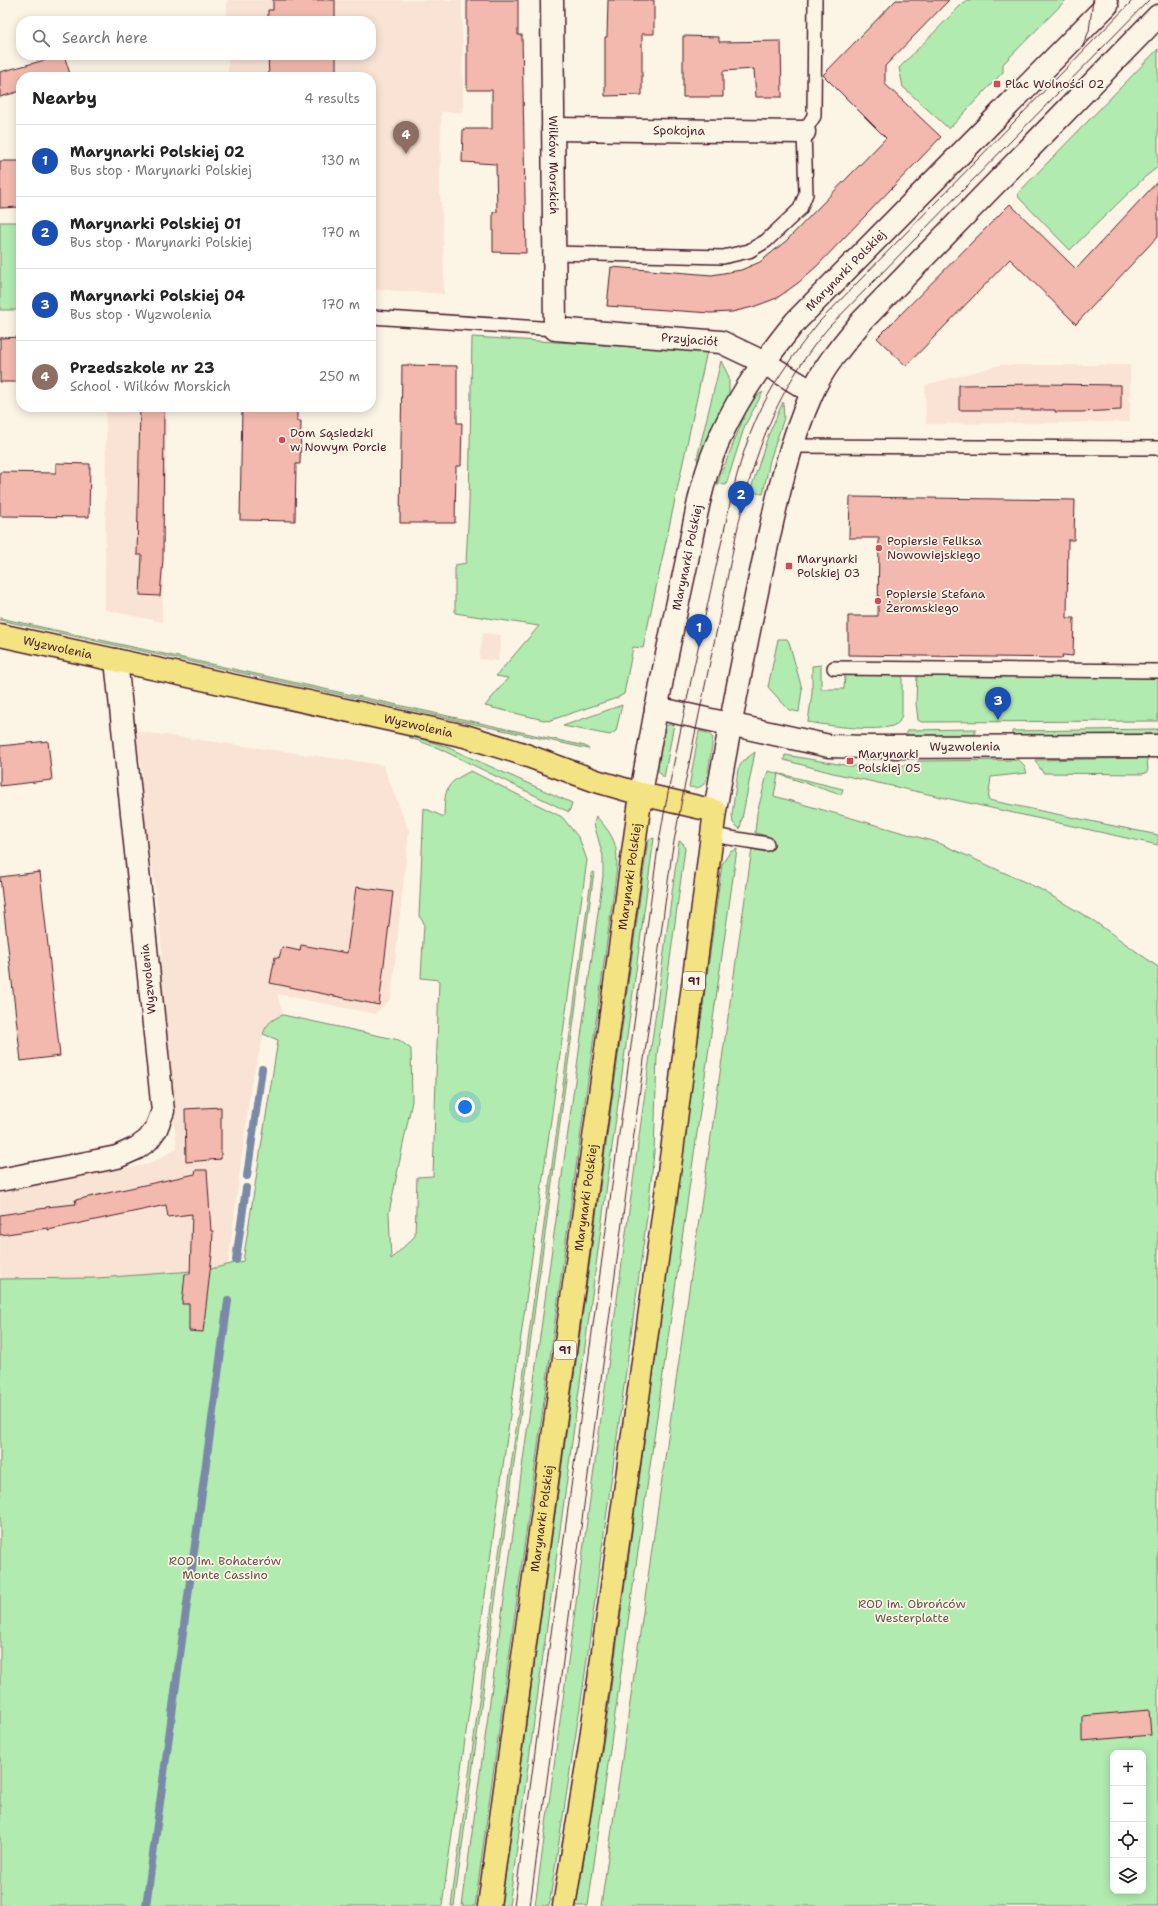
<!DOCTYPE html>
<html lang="en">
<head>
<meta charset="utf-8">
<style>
  :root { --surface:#fff; --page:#f2f2f2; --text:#222; --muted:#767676; --line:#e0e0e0; --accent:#d1495b }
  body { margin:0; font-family:"Shantell Sans",sans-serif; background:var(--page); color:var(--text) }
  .controls { position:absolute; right:12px; bottom:12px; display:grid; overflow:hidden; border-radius:8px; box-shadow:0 2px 10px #0003 }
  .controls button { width:36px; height:36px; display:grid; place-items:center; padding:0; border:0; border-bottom:1px solid var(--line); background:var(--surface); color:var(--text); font:20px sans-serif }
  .you { position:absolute; left:465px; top:1107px; width:14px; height:14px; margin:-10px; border:3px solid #fff; border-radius:50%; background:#1a73e8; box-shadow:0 0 0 6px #1a73e833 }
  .badge { display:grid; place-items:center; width:26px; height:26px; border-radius:50%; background:var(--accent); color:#fff; font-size:13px; font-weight:700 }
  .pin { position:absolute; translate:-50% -33px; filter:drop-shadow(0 1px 2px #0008) }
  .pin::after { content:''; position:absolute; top:21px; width:14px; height:12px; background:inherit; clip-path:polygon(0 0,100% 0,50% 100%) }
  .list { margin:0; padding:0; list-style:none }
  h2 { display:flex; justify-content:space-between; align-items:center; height:52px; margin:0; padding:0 16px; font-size:17px }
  h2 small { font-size:13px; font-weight:400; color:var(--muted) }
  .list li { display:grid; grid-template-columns:26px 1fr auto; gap:12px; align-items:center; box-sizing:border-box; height:72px; padding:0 16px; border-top:1px solid var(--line) }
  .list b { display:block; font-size:15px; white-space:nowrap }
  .list p { margin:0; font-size:13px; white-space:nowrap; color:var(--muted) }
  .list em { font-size:13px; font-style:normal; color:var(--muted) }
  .icon { flex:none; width:22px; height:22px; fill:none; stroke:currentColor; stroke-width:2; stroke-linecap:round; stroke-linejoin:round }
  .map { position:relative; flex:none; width:1158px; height:1906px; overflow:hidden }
  .search { position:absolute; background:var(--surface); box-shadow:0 2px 10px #0003; left:16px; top:16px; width:360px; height:44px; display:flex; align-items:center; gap:10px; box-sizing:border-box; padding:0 14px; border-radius:16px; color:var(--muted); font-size:15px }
  .panel { position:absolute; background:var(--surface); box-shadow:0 2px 10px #0003; left:16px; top:72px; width:360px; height:340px; border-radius:16px }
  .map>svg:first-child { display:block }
  .built { fill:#f9e3d4 }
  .green { fill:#b1ebb0; stroke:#7e856e; fill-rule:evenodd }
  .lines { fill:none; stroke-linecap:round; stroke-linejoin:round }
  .stream { stroke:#7a89a7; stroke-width:8 }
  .building { fill:#f3b9ae; stroke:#4a1f2b }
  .lane-casing { stroke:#4a1f2b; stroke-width:16 }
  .street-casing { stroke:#4a1f2b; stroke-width:25 }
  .secondary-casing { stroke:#4a1f2b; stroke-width:25 }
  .primary-casing { stroke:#4a1f2b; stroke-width:25 }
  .lane { stroke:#fcf5e5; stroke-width:13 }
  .street { stroke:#fcf5e5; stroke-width:22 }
  .secondary { stroke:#fcf5e5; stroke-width:22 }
  .primary { stroke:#f4e382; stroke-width:22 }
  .tram { stroke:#4a1f2b; stroke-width:1 }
  .poi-dot { fill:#d1495b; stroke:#fcf5e5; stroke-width:1.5 }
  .labels { text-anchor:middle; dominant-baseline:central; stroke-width:3.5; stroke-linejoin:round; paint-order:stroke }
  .shield { fill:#fcf5e5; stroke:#7f5f63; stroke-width:1 }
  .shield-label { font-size:11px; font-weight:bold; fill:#4a1f2b }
  .poi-label { font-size:12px; fill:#4a1f2b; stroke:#fcf5e5; text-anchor:start }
  .street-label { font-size:12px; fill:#4a1f2b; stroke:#fcf5e5 }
  .park-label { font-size:12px; fill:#64524c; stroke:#fcf5e5 }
</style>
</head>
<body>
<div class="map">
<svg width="1158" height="1906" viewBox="0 0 1158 1906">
  <rect width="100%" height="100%" fill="#fcf5e5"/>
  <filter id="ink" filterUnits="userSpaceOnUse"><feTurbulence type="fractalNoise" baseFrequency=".025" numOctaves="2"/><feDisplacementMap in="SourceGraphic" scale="8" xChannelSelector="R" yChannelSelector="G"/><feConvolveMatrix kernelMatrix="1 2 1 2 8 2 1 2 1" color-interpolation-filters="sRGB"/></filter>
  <g filter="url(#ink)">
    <g class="built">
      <path d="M 227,0 L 462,0 L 463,112 L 441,112 L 440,195 L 443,227 L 444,294 L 371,289 L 371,77 L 228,77 L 228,55 L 371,55 L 371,21 L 227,21 Z"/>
      <path d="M 1000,365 L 1130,365 L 1130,422 L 926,424 L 925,385 Z"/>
      <path d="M 106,407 L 167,407 L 162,622 L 105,610 Z"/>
      <path d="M 483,633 L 501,635 L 498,661 L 479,659 Z"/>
      <path d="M 135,731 L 383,765 L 409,831 L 391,999 L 375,1014 L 277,994 L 283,1015 L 272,1019 L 266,1026 L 251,1084 L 228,1265 L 207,1270 L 97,1278 L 0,1279 L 0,1190 L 149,1164 L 177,1148 L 156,973 L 162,953 L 156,892 L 139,787 L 142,779 L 141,760 L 137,751 Z"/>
    </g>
    <g class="green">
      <path d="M 966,0 L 1066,0 L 1003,64 L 1003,72 L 949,129 L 903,87 L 899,68 Z"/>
      <path d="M 1158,49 L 1158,167 L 1145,177 L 1070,250 L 1019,198 L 1018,193 Z"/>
      <rect x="0" y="222" width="21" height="88"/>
      <path d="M 472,337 L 707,351 L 643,648 L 633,647 L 624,694 L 617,698 L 548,721 L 485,706 L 508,678 L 496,676 L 539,626 L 455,613 L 455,565 L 466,563 L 469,504 Z"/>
      <path d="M 721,361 L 729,377 L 729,394 L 700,461 L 698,462 L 697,458 Z"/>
      <path d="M 763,392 L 745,425 L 726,485 L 717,484 L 747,409 L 755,397 Z"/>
      <path d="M 783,402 L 784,418 L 770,460 L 763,494 L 750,492 L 768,436 Z"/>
      <path d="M 0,618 L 585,746 L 589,749 L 0,620 Z"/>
      <path d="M 778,639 L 787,639 L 789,642 L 802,689 L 799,712 L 789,710 L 768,687 Z"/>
      <path d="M 821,665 L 821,689 L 844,689 L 845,674 L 902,674 L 902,715 L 899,722 C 888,735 825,725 808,722 L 812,693 L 812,666 Z"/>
      <path d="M 917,674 L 1158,678 L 1158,721 L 921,722 L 918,720 L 916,703 Z"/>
      <path d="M 622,705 L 616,731 L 610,735 L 563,726 Z"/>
      <path d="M 670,724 L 674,724 L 664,778 L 658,770 L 662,731 L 664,727 Z"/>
      <path d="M 975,729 L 975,735 L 907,735 L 907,730 Z"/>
      <path d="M 1158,729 L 1158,734 L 1012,735 L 1012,731 Z"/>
      <path d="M 699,731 L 708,733 L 713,738 C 711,748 709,778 704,784 C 699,789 694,788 689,787 Z"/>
      <path d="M 412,736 L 442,745 L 572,803 L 569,812 L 438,748 L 408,737 Z"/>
      <path d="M 755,752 L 740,829 L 733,823 L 732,815 L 738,769 L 743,761 Z"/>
      <path d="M 785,755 L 850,766 L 918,765 L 918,761 L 1019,760 L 1024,765 L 1027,773 L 991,777 L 988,800 L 1158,835 L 1158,845 L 833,773 L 784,760 Z"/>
      <path d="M 1147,758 L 1148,770 L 1146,773 L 1142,774 L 1043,773 L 1035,760 Z"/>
      <path d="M 471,771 L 562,817 L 579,838 L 587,860 L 442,1906 L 0,1906 L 0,1279 L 97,1278 L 207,1270 L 243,1261 L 278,1040 L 263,1034 C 267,1023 272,1019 283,1015 L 399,1040 L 411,1049 L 412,1101 L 389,1213 L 391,1259 L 415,1236 L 417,1177 L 433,1176 L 439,980 L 421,978 L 424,923 L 419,916 L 424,808 L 444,817 C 445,789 444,784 471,771 Z"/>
      <path d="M 768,771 L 843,789 L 841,795 L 778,774 L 774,796 L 939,843 L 1040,889 L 1094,921 L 1158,967 L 1158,1906 L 601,1906 L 752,849 L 765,852 L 768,836 L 755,833 L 757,813 ZM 1113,1753 L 1143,1753 L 1143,1891 L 1113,1891 Z"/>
      <path d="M 596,816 C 615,837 619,846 616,875 L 475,1906 L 462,1906 L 603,876 L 603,856 L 594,824 Z"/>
      <path d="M 654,838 L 509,1906 L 501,1906 L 647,846 L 649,840 Z"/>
      <path d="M 679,841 L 683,843 L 685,849 L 657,1055 L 654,1153 L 648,1209 L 583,1688 L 549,1906 L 535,1906 Z"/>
      <path d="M 737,849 L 588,1906 L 576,1906 L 605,1732 L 722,864 L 730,852 Z"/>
      <path d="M 592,872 L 594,872 L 454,1906 L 451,1906 Z"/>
    </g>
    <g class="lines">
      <g class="stream">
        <path d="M 247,1176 L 262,1069"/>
        <path d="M 236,1260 L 246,1188"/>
        <path d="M 146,1906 L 228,1301"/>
      </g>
    </g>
    <g class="building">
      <path d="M 273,0 L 335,0 L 335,21 L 268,21 L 268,10 L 273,10 Z"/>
      <path d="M 467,0 L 518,0 L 518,35 L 522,35 L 526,253 L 493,252 L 493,212 L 497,212 L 496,164 L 462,162 L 463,129 L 492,129 L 492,90 L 467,90 Z"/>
      <path d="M 608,0 L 654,0 L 654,34 L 642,34 L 642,95 L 605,96 L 605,37 L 607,37 Z"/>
      <path d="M 896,0 L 949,0 L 885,66 L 885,84 L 941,137 L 817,266 L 798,283 L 777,298 L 753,307 L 732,312 L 711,313 L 607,306 L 611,267 L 712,275 L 741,270 L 760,262 L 786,241 L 886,138 L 823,75 Z"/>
      <path d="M 683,36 L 719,37 L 719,42 L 781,41 L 782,97 L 756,97 L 754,69 L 723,71 L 723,97 L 683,97 Z"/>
      <path d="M 64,55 L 71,77 L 21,77 L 21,91 L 0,97 L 0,72 Z"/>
      <path d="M 268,55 L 336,55 L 336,77 L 269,77 Z"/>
      <path d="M 0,161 L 21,161 L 21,207 L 0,208 Z"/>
      <path d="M 1158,181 L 1158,236 L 1076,324 L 1010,259 L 906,366 L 877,338 L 1010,204 L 1076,269 Z"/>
      <path d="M 21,337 L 21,382 L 0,382 L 0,338 Z"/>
      <path d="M 402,365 L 457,366 L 457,423 L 462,423 L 461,466 L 456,466 L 455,523 L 400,523 Z"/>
      <path d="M 1043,384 L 1121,385 L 1121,410 L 1081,412 L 1055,412 L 1055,410 L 959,410 L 959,385 Z"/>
      <path d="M 140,407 L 164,407 L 163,559 L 160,596 L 140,595 L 142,555 L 137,555 Z"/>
      <path d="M 242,407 L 297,407 L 297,421 L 301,421 L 300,464 L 296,464 L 295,521 L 240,520 Z"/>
      <path d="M 56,463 L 90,464 L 89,517 L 0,516 L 0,472 L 56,473 Z"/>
      <path d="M 850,497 L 1075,500 L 1074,540 L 1068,540 L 1067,618 L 1074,618 L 1073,656 L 1062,655 L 1063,658 L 848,655 L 848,616 L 878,616 L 879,538 L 849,538 Z"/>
      <path d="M 48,741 L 52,780 L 0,786 L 0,746 Z"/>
      <path d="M 40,872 L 60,1056 L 21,1061 L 0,877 Z"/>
      <path d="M 356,887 L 393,892 L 379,1005 L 270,983 L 275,957 L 279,958 L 282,947 L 300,951 L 301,945 L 347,953 Z"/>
      <path d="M 221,1107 L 221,1159 L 186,1162 L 185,1109 Z"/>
      <path d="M 196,1170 L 207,1170 L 211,1231 L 213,1231 L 212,1254 L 203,1332 L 189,1331 L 189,1304 L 182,1304 L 185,1274 L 190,1274 L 192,1214 L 168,1217 L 166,1205 L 48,1230 L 48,1228 L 0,1235 L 0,1215 L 46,1208 L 46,1207 L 76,1204 L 75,1200 L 195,1174 Z"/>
      <path d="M 1149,1710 L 1151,1735 L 1082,1741 L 1082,1716 Z"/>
    </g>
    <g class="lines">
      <defs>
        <g id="lane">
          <path d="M 554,253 L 723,257 L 749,251 L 766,241 L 800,209 L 806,194 L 804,132 L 814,116 L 815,0"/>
          <path d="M 371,317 L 555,329"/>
          <path d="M 792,446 L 1158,448"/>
          <path d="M 834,668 L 1158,671"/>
          <path d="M 712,835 L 767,844"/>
        </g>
        <g id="street">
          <path id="s1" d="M 552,0 L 555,329 L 721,342 L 763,362 L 812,392"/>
          <path id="s2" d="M 553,129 L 804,132"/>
          <path d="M 0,1180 L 117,1157 L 137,1148 L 148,1140 L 156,1129 L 163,1111 L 116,660"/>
        </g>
        <g id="secondary">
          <path id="s3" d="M 656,708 L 829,746 L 866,747 L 1158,746"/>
          <path id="s4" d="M 641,794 C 654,717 669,641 686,565 C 695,521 702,474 722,433 C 741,392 767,357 795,322 L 1107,5 L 1105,0"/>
          <path d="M 715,811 C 728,734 743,658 759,582 C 773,518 785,453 812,393 C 823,367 844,343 862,321 L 1158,16"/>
        </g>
        <g id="primary">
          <path id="s5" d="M 0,635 L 465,736 L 520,753 L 596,781 L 641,794 L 715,811 L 672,1151 L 589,1753 L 564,1906"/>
          <path id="s6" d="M 489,1906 L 641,794"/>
        </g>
      </defs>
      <use href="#lane" class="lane-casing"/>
      <use href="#street" class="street-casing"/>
      <use href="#secondary" class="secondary-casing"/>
      <use href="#primary" class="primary-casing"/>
      <use href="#lane" class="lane"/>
      <use href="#street" class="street"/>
      <use href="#secondary" class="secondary"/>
      <use href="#primary" class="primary"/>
      <g class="tram">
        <path d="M 1082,48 L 1089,31 L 1093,0"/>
        <path d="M 514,1906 L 658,847 C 671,773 687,699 703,625 C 711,591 718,556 726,522 C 734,483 744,443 762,407 C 777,376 798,349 819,322 L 1133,0"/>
        <path d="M 530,1906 L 672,852 C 686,775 702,700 718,624 C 741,513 752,419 828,328 L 1149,0"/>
      </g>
    </g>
  </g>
  <g class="poi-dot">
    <rect x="993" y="80" width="8" height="8" rx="2"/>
    <circle cx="282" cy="440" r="4"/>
    <circle cx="879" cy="548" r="4"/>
    <rect x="785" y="562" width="8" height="8" rx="2"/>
    <circle cx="878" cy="601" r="4"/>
    <rect x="846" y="757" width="8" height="8" rx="2"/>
  </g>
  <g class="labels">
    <g class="shield">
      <rect x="683" y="972" width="22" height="18" rx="3"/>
      <rect x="554" y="1341" width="22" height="18" rx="3"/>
    </g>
    <g class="shield-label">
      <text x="694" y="981">91</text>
      <text x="565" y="1350">91</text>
    </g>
    <g class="poi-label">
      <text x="1005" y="84">Plac Wolności 02</text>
      <text x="290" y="433">Dom Sąsiedzki<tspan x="290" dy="14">w Nowym Porcie</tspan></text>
      <text x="887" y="541">Popiersie Feliksa<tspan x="887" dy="14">Nowowiejskiego</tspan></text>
      <text x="797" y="559">Marynarki<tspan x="797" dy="14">Polskiej 03</tspan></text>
      <text x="886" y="594">Popiersie Stefana<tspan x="886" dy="14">Żeromskiego</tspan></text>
      <text x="858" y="754">Marynarki<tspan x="858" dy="14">Polskiej 05</tspan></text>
    </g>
    <g class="street-label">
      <text stroke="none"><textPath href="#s2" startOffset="126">Spokojna</textPath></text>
      <text stroke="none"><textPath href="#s1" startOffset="165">Wilków Morskich</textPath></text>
      <text stroke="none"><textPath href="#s4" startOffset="576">Marynarki Polskiej</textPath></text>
      <text stroke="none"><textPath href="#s1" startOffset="464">Przyjaciół</textPath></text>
      <text stroke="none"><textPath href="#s4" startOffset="241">Marynarki Polskiej</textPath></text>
      <text stroke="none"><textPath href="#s5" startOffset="59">Wyzwolenia</textPath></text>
      <text stroke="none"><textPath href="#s5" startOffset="428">Wyzwolenia</textPath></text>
      <text stroke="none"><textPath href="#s3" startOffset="313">Wyzwolenia</textPath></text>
      <text stroke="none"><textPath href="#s6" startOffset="1039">Marynarki Polskiej</textPath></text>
      <text transform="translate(148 979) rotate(-96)">Wyzwolenia</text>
      <text stroke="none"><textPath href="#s6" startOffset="715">Marynarki Polskiej</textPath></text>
      <text stroke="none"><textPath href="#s6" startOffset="391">Marynarki Polskiej</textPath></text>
    </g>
    <g class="park-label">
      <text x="225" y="1561">ROD im. Bohaterów<tspan x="225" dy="14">Monte Cassino</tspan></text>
      <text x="912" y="1604">ROD im. Obrońców<tspan x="912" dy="14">Westerplatte</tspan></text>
    </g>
  </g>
</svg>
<div class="controls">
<button>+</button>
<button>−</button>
<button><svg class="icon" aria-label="locate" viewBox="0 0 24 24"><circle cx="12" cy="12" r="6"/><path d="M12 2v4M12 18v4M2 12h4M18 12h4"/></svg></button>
<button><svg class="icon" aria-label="layers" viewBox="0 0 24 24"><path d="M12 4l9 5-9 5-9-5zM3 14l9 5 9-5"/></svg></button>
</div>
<div class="you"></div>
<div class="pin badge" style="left:699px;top:647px;background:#1a4fb4">1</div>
<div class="pin badge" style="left:741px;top:514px;background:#1a4fb4">2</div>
<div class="pin badge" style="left:998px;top:720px;background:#1a4fb4">3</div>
<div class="pin badge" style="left:406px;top:154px;background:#8d6e63">4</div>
<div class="search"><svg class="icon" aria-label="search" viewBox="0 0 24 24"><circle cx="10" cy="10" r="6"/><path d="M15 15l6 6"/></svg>Search here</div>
<section class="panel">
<h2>Nearby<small>4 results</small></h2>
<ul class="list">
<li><span class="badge" style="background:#1a4fb4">1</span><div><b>Marynarki Polskiej 02</b><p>Bus stop · Marynarki Polskiej</p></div><em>130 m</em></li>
<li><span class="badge" style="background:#1a4fb4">2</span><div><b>Marynarki Polskiej 01</b><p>Bus stop · Marynarki Polskiej</p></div><em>170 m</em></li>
<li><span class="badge" style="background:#1a4fb4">3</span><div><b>Marynarki Polskiej 04</b><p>Bus stop · Wyzwolenia</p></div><em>170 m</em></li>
<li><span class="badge" style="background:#8d6e63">4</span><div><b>Przedszkole nr 23</b><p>School · Wilków Morskich</p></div><em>250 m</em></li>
</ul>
</section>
</div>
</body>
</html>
